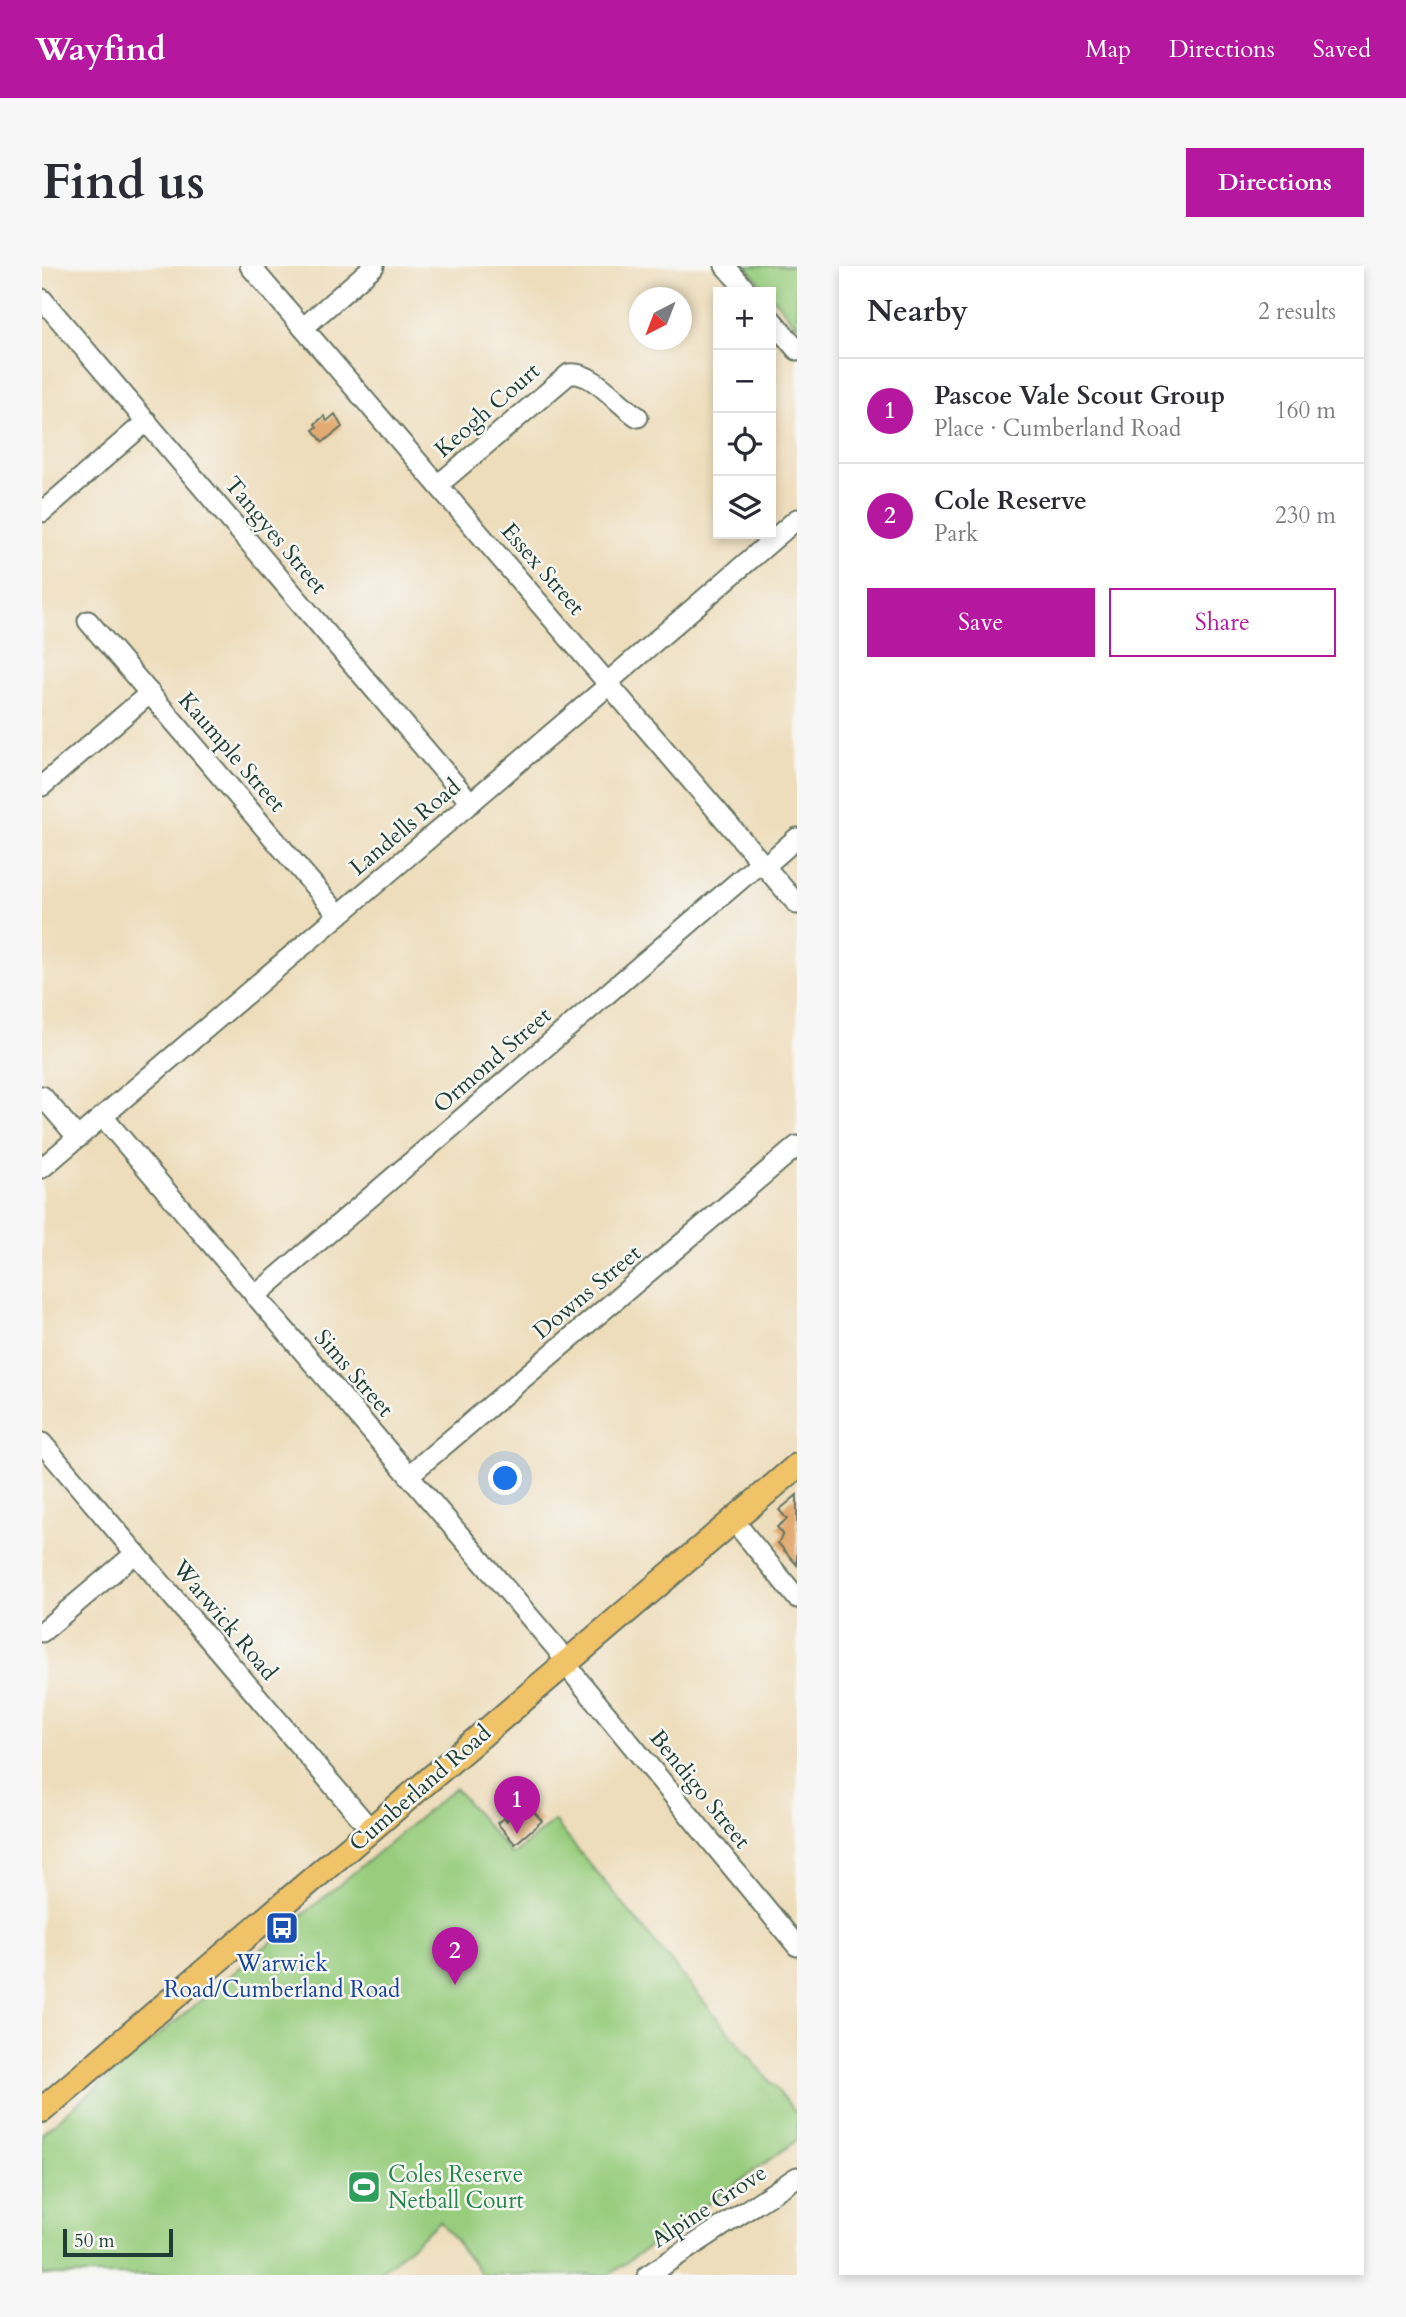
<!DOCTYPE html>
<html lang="en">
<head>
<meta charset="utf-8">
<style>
  :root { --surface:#fff; --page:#f7f7f7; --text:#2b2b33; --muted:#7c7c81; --line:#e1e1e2; --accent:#b5179e }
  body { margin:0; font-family:Cardo,serif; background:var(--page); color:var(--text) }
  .controls { position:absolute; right:21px; top:21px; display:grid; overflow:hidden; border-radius:0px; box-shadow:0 4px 10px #0003 }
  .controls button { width:63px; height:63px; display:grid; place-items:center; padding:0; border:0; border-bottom:2px solid var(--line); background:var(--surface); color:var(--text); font:35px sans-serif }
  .compass { position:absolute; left:587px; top:21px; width:63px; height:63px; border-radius:50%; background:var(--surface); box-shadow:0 4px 10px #0003; rotate:222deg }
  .scale { position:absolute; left:21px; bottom:18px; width:110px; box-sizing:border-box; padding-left:7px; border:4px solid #1f3d34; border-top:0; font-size:19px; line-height:24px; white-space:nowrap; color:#1f3d34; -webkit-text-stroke:5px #f6f6f2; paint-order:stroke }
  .you { position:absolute; left:464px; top:1213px; width:24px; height:24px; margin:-18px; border:5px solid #fff; border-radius:50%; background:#1a73e8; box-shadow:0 0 0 10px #1a73e833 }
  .badge { display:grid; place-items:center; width:46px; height:46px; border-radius:50%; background:var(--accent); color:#fff; font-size:23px; font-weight:700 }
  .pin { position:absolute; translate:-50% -58px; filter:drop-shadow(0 2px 4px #0008) }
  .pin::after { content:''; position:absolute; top:37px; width:24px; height:21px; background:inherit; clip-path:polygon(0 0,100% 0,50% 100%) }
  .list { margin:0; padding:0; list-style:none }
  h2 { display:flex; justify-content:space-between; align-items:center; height:91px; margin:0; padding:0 28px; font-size:30px }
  h2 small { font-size:23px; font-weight:400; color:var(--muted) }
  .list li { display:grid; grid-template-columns:46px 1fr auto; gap:21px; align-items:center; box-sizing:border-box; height:105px; padding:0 28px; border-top:2px solid var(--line) }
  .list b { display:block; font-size:26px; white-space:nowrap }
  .list p { margin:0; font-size:23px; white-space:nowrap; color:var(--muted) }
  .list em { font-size:23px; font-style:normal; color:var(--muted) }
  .actions { display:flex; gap:14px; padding:21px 28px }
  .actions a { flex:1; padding:16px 0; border:2px solid var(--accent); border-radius:0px; text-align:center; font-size:24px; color:var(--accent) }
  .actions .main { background:var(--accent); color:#fff }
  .icon { flex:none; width:38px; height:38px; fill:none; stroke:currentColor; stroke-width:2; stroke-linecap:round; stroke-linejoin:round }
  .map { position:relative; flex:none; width:755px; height:2009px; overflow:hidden; border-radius:0px }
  header { display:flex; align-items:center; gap:42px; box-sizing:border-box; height:98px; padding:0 35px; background:var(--accent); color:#fff }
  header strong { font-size:33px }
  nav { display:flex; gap:38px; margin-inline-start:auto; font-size:24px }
  .intro { display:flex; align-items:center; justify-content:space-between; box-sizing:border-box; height:168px; padding:0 42px }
  h1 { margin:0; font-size:49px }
  .button { padding:18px 32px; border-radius:0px; background:var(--accent); color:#fff; font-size:24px; font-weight:700 }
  main { display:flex; gap:42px; padding:0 42px }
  aside { flex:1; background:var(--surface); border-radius:0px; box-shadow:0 4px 10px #0003 }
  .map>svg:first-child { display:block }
  .green { fill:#98cd7e; stroke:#5c8559; stroke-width:2 }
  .building { fill:#e2aa71 }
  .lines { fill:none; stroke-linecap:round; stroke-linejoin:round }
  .minor-casing { stroke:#677563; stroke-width:23 }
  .major-casing { stroke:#677563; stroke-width:28 }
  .minor { stroke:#fff; stroke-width:19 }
  .major { stroke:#f0c369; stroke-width:24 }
  .labels { text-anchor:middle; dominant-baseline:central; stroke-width:5; stroke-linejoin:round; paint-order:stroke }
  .street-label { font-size:23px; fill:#1f3d34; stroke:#f6f6f2 }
  .transit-label { font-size:23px; fill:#164399; stroke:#f6f6f2 }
  .leisure-label { font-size:23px; fill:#27864d; stroke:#f6f6f2; text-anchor:start }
</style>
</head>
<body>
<header>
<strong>Wayfind</strong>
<nav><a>Map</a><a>Directions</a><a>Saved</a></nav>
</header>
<div class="intro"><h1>Find us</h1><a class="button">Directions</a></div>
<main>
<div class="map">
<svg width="755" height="2009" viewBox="0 0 755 2009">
  <rect width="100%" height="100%" fill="#f6f6f2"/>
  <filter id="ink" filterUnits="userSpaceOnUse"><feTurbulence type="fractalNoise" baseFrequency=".0143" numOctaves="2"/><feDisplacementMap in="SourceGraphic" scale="14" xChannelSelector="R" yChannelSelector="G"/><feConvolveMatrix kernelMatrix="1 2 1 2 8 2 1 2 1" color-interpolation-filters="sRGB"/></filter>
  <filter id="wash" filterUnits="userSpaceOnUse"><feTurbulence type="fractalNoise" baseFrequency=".00686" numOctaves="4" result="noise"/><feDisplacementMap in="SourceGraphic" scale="28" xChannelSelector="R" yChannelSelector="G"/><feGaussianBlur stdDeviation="1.57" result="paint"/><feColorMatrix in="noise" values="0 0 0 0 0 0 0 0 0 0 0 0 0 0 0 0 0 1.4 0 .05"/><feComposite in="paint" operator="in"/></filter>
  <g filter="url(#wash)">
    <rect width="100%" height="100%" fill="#edb"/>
    <g class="green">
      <path d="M 704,0 L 755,0 L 755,60 Z"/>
      <path d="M 413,1522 L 470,1589 L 512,1555 L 755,1848 L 755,1874 L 567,2009 L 440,2009 L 398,1955 L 335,2009 L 0,2009 L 0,1867 Z"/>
    </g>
    <g id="blocks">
      <g class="building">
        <path d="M 293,148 L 300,161 L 281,176 L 271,164 L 275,161 L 273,158 L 282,150 L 285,155 Z"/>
        <path d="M 755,1229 L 755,1299 L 736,1277 L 741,1268 L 735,1261 L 745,1253 L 737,1244 Z"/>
        <path d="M 484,1537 L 500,1555 L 473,1578 L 455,1557 L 462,1552 L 464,1555 Z"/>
      </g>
    </g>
  </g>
  <g filter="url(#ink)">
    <use href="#blocks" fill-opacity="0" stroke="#677563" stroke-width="2"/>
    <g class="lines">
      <defs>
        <g id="minor">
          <path d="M 208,0 L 755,638"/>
          <path d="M 683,0 L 706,26"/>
          <path d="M 0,33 L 429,537"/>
          <path d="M 729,53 L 755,84"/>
          <path d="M 261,62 L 332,0"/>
          <path d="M 396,219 L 527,108 C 552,105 575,138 596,151"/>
          <path d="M 0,246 L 105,155"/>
          <path d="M 46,355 L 297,649"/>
          <path d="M 0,520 L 108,427"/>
          <path d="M 723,600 L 755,572"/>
          <path d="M 0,830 L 36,872"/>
          <path d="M 61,851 L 515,1383 L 533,1410 L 755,1680"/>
          <path d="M 0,902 L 561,424 L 573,410 L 755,253"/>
          <path d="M 213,1030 L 719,596"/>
          <path d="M 0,1177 L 329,1564"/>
          <path d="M 367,1209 L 755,880"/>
          <path d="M 691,1254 L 755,1332"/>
          <path d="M 0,1366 L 94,1287"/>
          <path d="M 606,2009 L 755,1911"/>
        </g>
        <path id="major" d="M 0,1844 L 755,1200"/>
      </defs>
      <use href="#minor" class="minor-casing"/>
      <use href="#major" class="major-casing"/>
      <use href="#minor" class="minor"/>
      <use href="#major" class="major"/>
    </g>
  </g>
  <defs>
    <symbol id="bus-square" viewBox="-11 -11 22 22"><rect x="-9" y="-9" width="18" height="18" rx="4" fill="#1a4fb4" stroke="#f6f6f2"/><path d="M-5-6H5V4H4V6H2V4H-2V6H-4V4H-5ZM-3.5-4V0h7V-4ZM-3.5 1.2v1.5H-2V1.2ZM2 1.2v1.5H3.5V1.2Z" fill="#fff"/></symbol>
    <symbol id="stadium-square" viewBox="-11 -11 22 22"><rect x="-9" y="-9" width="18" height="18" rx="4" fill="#2e9e5b" stroke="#f6f6f2"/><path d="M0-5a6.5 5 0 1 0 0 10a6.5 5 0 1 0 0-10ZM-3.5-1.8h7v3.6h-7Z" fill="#fff"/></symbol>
  </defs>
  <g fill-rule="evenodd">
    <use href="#bus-square" x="221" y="1643" width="38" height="38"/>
    <use href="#stadium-square" x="303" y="1902" width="38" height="38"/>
  </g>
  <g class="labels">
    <g class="street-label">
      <text transform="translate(445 144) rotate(-41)">Keogh Court</text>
      <text transform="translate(234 269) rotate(50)">Tangyes Street</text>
      <text transform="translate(501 303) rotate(49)">Essex Street</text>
      <text transform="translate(190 486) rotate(49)">Kaumple Street</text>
      <text transform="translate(363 561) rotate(-40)">Landells Road</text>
      <text transform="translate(450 794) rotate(-41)">Ormond Street</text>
      <text transform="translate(545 1026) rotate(-40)">Downs Street</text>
      <text transform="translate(312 1107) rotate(49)">Sims Street</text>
      <text transform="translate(183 1354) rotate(50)">Warwick Road</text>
      <text transform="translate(378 1522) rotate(-41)">Cumberland Road</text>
      <text transform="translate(658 1523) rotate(51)">Bendigo Street</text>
      <text transform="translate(667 1940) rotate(-33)">Alpine Grove</text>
    </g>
    <g class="transit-label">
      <text x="240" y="1697">Warwick<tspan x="240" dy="26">Road/Cumberland Road</tspan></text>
    </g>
    <g class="leisure-label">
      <text x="346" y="1908">Coles Reserve<tspan x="346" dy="26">Netball Court</tspan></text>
    </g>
  </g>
</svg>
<div class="controls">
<button>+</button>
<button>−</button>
<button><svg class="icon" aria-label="locate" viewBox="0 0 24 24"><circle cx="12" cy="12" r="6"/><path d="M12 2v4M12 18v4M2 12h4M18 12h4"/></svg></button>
<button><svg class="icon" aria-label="layers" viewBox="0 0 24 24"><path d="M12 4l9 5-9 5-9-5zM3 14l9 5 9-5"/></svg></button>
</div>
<svg class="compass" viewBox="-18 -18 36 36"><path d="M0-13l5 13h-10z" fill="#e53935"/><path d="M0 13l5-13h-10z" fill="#7c7c81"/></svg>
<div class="scale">50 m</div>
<div class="you"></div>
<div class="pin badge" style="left:475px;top:1568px">1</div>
<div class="pin badge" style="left:413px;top:1719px">2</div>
</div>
<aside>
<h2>Nearby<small>2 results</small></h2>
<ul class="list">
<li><span class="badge">1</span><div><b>Pascoe Vale Scout Group</b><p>Place · Cumberland Road</p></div><em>160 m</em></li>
<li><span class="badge">2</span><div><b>Cole Reserve</b><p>Park</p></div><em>230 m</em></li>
</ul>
<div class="actions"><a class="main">Save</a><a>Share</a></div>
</aside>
</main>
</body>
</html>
